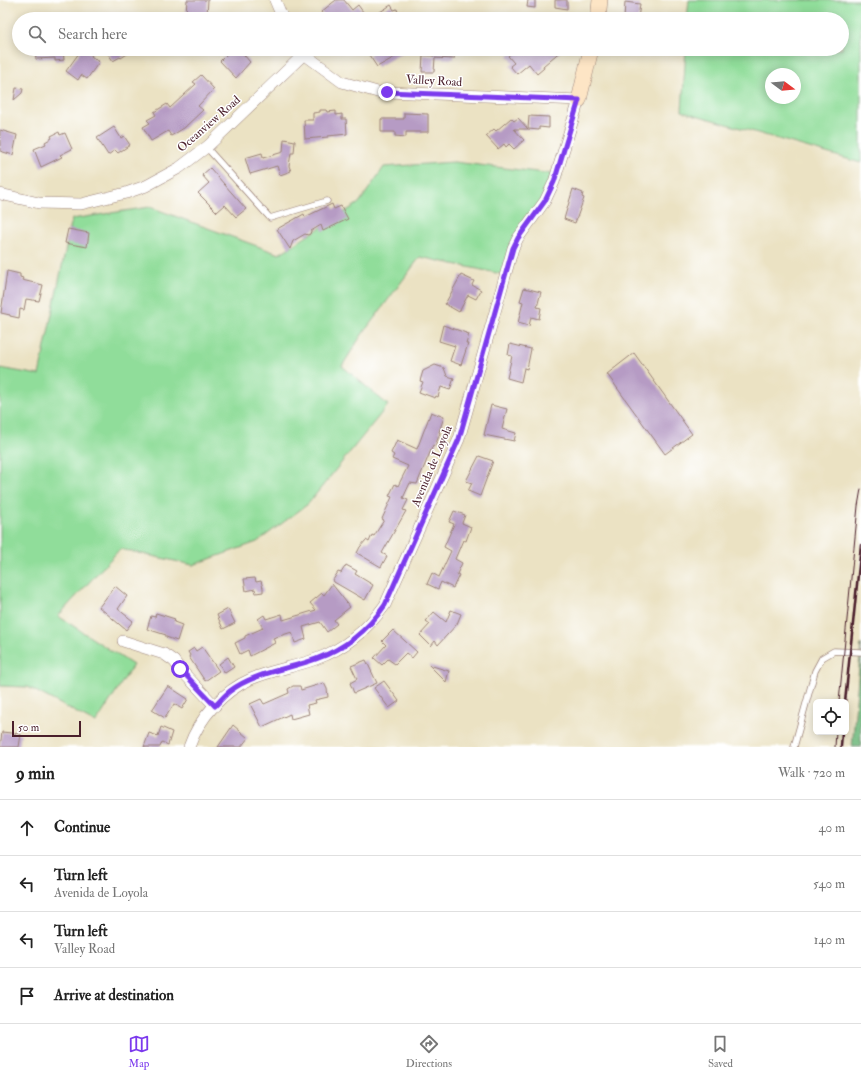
<!DOCTYPE html>
<html lang="en">
<head>
<meta charset="utf-8">
<style>
  :root { --surface:#fff; --page:#f6f6f6; --text:#222; --muted:#767676; --line:#e0e0e0; --accent:#7c3aed }
  body { margin:0; font-family:"IM FELL Double Pica",serif; background:var(--page); color:var(--text) }
  .controls { position:absolute; right:12px; bottom:12px; display:grid; overflow:hidden; border-radius:6px; box-shadow:0 2px 10px #0003 }
  .controls button { width:36px; height:36px; display:grid; place-items:center; padding:0; border:0; border-bottom:1px solid var(--line); background:var(--surface); color:var(--text); font:20px sans-serif }
  .compass { position:absolute; left:765px; top:68px; width:36px; height:36px; border-radius:50%; background:var(--surface); box-shadow:0 2px 10px #0003; rotate:106deg }
  .scale { position:absolute; left:12px; bottom:10px; width:69px; box-sizing:border-box; padding-left:4px; border:2px solid #4a1f2b; border-top:0; font-size:11px; line-height:14px; white-space:nowrap; color:#4a1f2b; -webkit-text-stroke:3px #fff; paint-order:stroke }
  .stop { position:absolute; width:12px; height:12px; margin:-9px; border:3px solid #7c3aed; border-radius:50%; background:#fff }
  .stop.end { background:#7c3aed; border-color:#fff; box-shadow:0 1px 4px #0008 }
  .list { margin:0; padding:0; list-style:none }
  h2 { display:flex; justify-content:space-between; align-items:center; height:52px; margin:0; padding:0 16px; font-size:17px }
  h2 small { font-size:13px; font-weight:400; color:var(--muted) }
  .list li { display:grid; grid-template-columns:26px 1fr auto; gap:12px; align-items:center; box-sizing:border-box; height:56px; padding:0 16px; border-top:1px solid var(--line) }
  .list b { display:block; font-size:15px; white-space:nowrap }
  .list p { margin:0; font-size:13px; white-space:nowrap; color:var(--muted) }
  .list em { font-size:13px; font-style:normal; color:var(--muted) }
  .icon { flex:none; width:22px; height:22px; fill:none; stroke:currentColor; stroke-width:2; stroke-linecap:round; stroke-linejoin:round }
  .map { position:relative; flex:none; width:861px; height:747px; overflow:hidden }
  .search { position:absolute; background:var(--surface); box-shadow:0 2px 10px #0003; left:12px; right:12px; top:12px; height:44px; display:flex; align-items:center; gap:10px; box-sizing:border-box; padding:0 14px; border-radius:22px; color:var(--muted); font-size:15px }
  .sheet { height:276px; background:var(--surface) }
  nav { display:flex; justify-content:space-around; align-items:center; box-sizing:border-box; height:56px; border-top:1px solid var(--line); background:var(--surface); font-size:11px; color:var(--muted) }
  nav a { display:grid; justify-items:center; gap:2px }
  nav .on { color:var(--accent) }
  .map>svg:first-child { display:block }
  .green { fill:#90dd9a; stroke:#6d7e62; fill-rule:evenodd }
  .forest { fill:#74bc82; stroke:#5f6e56 }
  .building { fill:#b69bc4 }
  .lines { fill:none; stroke-linecap:round; stroke-linejoin:round }
  .lane-casing { stroke:#9a8077; stroke-width:7 }
  .street-casing { stroke:#9a8077; stroke-width:12 }
  .secondary-casing { stroke:#9a8077; stroke-width:16 }
  .lane { stroke:#fff; stroke-width:5.5 }
  .street { stroke:#fff; stroke-width:11 }
  .secondary { stroke:#fde5c5; stroke-width:15 }
  .tram { stroke:#4a1f2b; stroke-width:1 }
  .rail { stroke:#4a1f2b; stroke-width:2.5 }
  .route { stroke:#7c3aed; stroke-width:5 }
  .labels { text-anchor:middle; dominant-baseline:central; stroke-width:3; stroke-linejoin:round; paint-order:stroke }
  .street-label { font-size:12px; fill:#4a1f2b; stroke:#fff }
</style>
</head>
<body>
<div class="map">
<svg width="861" height="747" viewBox="0 0 861 747">
  <rect width="100%" height="100%" fill="#fff"/>
  <filter id="ink" filterUnits="userSpaceOnUse"><feTurbulence type="fractalNoise" baseFrequency=".025" numOctaves="2"/><feDisplacementMap in="SourceGraphic" scale="8" xChannelSelector="R" yChannelSelector="G"/><feConvolveMatrix kernelMatrix="1 2 1 2 8 2 1 2 1" color-interpolation-filters="sRGB"/></filter>
  <filter id="wash" filterUnits="userSpaceOnUse"><feTurbulence type="fractalNoise" baseFrequency=".012" numOctaves="4" result="noise"/><feDisplacementMap in="SourceGraphic" scale="16" xChannelSelector="R" yChannelSelector="G"/><feGaussianBlur stdDeviation="0.9" result="paint"/><feColorMatrix in="noise" values="0 0 0 0 0 0 0 0 0 0 0 0 0 0 0 0 0 1.4 0 .05"/><feComposite in="paint" operator="in"/></filter>
  <g filter="url(#wash)">
    <rect width="100%" height="100%" fill="#ebe2c3"/>
    <g class="green">
      <path d="M 689,0 L 861,0 L 861,163 L 682,111 L 686,49 L 842,49 L 842,19 L 687,19 ZM 771,74 L 795,74 L 795,98 L 771,98 Z"/>
      <path d="M 454,162 L 562,175 L 518,238 L 506,275 L 420,257 L 361,336 L 342,366 L 388,405 L 308,504 L 257,542 L 193,565 L 120,549 L 58,616 L 133,665 L 96,723 L 28,687 L 0,686 L 0,368 L 39,375 L 72,219 L 150,207 L 279,254 L 359,203 L 384,167 Z"/>
    </g>
    <path class="forest" d="M 861,644 L 861,747 L 852,747 Z"/>
    <g id="blocks">
      <g class="building">
        <path d="M 187,0 L 208,0 L 207,15 L 186,13 Z"/>
        <path d="M 336,0 L 344,0 L 352,10 L 358,5 L 366,16 L 362,19 L 326,19 L 321,12 Z"/>
        <path d="M 528,0 L 535,0 L 535,8 L 527,7 Z"/>
        <path d="M 555,0 L 567,0 L 567,9 L 555,7 Z"/>
        <path d="M 625,2 L 640,4 L 638,19 L 624,19 Z"/>
        <path d="M 391,5 L 394,10 L 397,9 L 399,17 L 390,19 L 369,19 Z"/>
        <path d="M 35,49 L 63,49 L 64,60 L 55,61 L 55,58 L 36,59 Z"/>
        <path d="M 82,49 L 84,49 L 92,54 L 91,56 L 99,62 L 87,79 L 81,75 L 78,80 L 66,71 Z"/>
        <path d="M 112,49 L 135,49 L 121,58 L 120,57 L 113,61 L 107,52 Z"/>
        <path d="M 232,49 L 239,49 L 250,62 L 236,78 L 220,61 Z"/>
        <path d="M 378,49 L 409,49 L 377,67 L 369,55 Z"/>
        <path d="M 435,49 L 455,49 L 454,59 L 435,58 L 434,72 L 422,72 L 423,55 L 434,56 Z"/>
        <path d="M 516,49 L 563,49 L 543,66 L 544,68 L 537,74 L 529,64 L 517,74 L 510,66 L 514,63 L 508,56 Z"/>
        <path d="M 201,75 L 214,89 L 198,106 L 203,110 L 184,128 L 171,136 L 168,131 L 151,141 L 143,127 L 150,123 L 147,120 L 156,115 L 154,112 L 167,104 L 170,108 L 196,84 L 193,82 Z"/>
        <path d="M 16,88 L 23,89 L 22,93 L 14,100 Z"/>
        <path d="M 320,110 L 326,110 L 327,112 L 336,111 L 336,115 L 342,114 L 342,119 L 346,119 L 347,134 L 328,136 L 328,137 L 305,139 L 304,120 L 313,120 L 313,113 L 320,112 Z"/>
        <path d="M 404,113 L 428,114 L 428,132 L 406,132 L 406,137 L 395,136 L 395,132 L 381,132 L 381,119 L 404,119 Z"/>
        <path d="M 529,116 L 549,117 L 549,128 L 539,127 L 539,130 L 528,129 Z"/>
        <path d="M 511,118 L 514,121 L 518,118 L 528,129 L 514,129 L 524,140 L 514,149 L 509,144 L 506,147 L 504,144 L 498,149 L 486,136 L 494,129 L 496,131 Z"/>
        <path d="M 114,127 L 121,138 L 124,136 L 130,145 L 118,153 L 115,150 L 108,155 L 97,138 Z"/>
        <path d="M 0,130 L 17,135 L 13,155 L 0,151 Z"/>
        <path d="M 59,132 L 60,135 L 65,133 L 72,149 L 60,155 L 62,157 L 41,167 L 34,149 L 46,144 L 45,142 L 52,138 L 51,136 Z"/>
        <path d="M 284,139 L 295,141 L 294,153 L 291,153 L 289,166 L 291,171 L 280,175 L 277,166 L 250,174 L 245,158 L 262,153 L 263,158 L 283,152 Z"/>
        <path d="M 210,168 L 246,209 L 236,217 L 225,205 L 217,212 L 198,193 L 209,183 L 202,175 Z"/>
        <path d="M 573,189 L 583,193 L 582,197 L 584,198 L 575,223 L 564,219 Z"/>
        <path d="M 332,204 L 334,209 L 341,206 L 348,219 L 323,231 L 321,225 L 311,231 L 310,234 L 308,235 L 305,234 L 293,241 L 290,249 L 277,229 L 304,214 L 305,217 Z"/>
        <path d="M 68,229 L 89,233 L 87,247 L 65,243 Z"/>
        <path d="M 7,271 L 20,274 L 20,277 L 23,278 L 22,280 L 43,285 L 39,301 L 26,299 L 24,310 L 20,309 L 19,318 L 10,316 L 10,315 L 1,313 Z"/>
        <path d="M 461,275 L 474,281 L 472,285 L 481,290 L 476,299 L 468,295 L 459,312 L 445,304 Z"/>
        <path d="M 524,288 L 541,292 L 537,307 L 541,308 L 539,319 L 531,317 L 529,326 L 518,323 L 523,302 L 520,301 Z"/>
        <path d="M 443,325 L 469,334 L 466,344 L 468,344 L 461,365 L 450,361 L 455,346 L 439,341 Z"/>
        <path d="M 510,344 L 531,349 L 527,369 L 524,368 L 521,382 L 507,378 L 512,356 L 508,355 Z"/>
        <path d="M 634,353 L 692,434 L 665,454 L 607,374 Z"/>
        <path d="M 435,365 L 444,368 L 447,376 L 454,378 L 450,390 L 441,387 L 438,397 L 436,396 L 435,398 L 419,392 L 423,382 L 420,381 L 423,371 Z"/>
        <path d="M 491,405 L 507,409 L 502,429 L 516,433 L 514,441 L 484,435 Z"/>
        <path d="M 431,412 L 444,417 L 439,432 L 440,433 L 435,446 L 433,445 L 417,484 L 410,483 L 403,498 L 408,500 L 403,510 L 406,511 L 382,553 L 387,556 L 381,567 L 357,553 L 360,547 L 366,540 L 369,542 L 372,535 L 374,536 L 384,520 L 382,519 L 392,497 L 389,496 L 395,484 L 398,486 L 408,466 L 392,459 L 394,455 L 391,453 L 397,440 L 417,449 Z"/>
        <path d="M 479,456 L 493,461 L 480,496 L 468,491 L 472,483 L 466,481 Z"/>
        <path d="M 454,511 L 465,515 L 462,523 L 471,527 L 466,541 L 463,540 L 455,559 L 462,563 L 457,574 L 459,575 L 453,588 L 441,582 L 438,589 L 427,584 L 432,573 L 439,577 L 451,551 L 444,547 L 454,524 L 449,522 Z"/>
        <path d="M 346,565 L 357,571 L 355,574 L 373,585 L 365,600 L 334,582 L 333,580 L 338,572 L 341,573 Z"/>
        <path d="M 255,578 L 256,582 L 261,581 L 263,588 L 263,592 L 256,593 L 255,589 L 246,591 L 244,579 Z"/>
        <path d="M 332,584 L 350,607 L 334,620 L 337,624 L 327,632 L 320,622 L 303,627 L 306,639 L 295,643 L 292,632 L 273,638 L 275,643 L 250,656 L 248,650 L 240,654 L 235,643 L 245,638 L 245,636 L 263,628 L 258,619 L 264,615 L 266,619 L 282,614 L 283,620 L 316,610 L 310,603 L 322,593 L 324,595 Z"/>
        <path d="M 115,586 L 127,596 L 118,609 L 133,621 L 126,630 L 99,607 Z"/>
        <path d="M 228,609 L 235,623 L 223,629 L 217,615 Z"/>
        <path d="M 451,610 L 461,614 L 457,624 L 438,645 L 435,641 L 431,646 L 420,635 L 430,624 L 426,621 L 434,612 L 446,622 Z"/>
        <path d="M 156,613 L 175,619 L 174,622 L 182,625 L 177,641 L 166,637 L 166,635 L 147,629 L 151,616 L 155,617 Z"/>
        <path d="M 393,630 L 417,652 L 412,658 L 406,653 L 395,664 L 388,659 L 382,665 L 374,658 L 386,645 L 382,641 Z"/>
        <path d="M 202,647 L 219,671 L 205,681 L 189,657 L 190,655 L 188,652 L 194,648 L 196,651 Z"/>
        <path d="M 228,657 L 234,667 L 225,673 L 219,664 Z"/>
        <path d="M 366,660 L 377,683 L 354,693 L 350,683 L 357,679 L 351,666 Z"/>
        <path d="M 429,665 L 449,671 L 446,682 Z"/>
        <path d="M 384,681 L 399,701 L 389,708 L 374,688 Z"/>
        <path d="M 324,683 L 327,689 L 328,697 L 315,700 L 316,703 L 307,705 L 309,714 L 291,719 L 290,714 L 262,727 L 250,704 L 261,699 L 264,704 L 289,693 L 288,689 L 293,686 L 300,686 L 301,690 Z"/>
        <path d="M 168,686 L 188,699 L 182,709 L 174,704 L 165,718 L 152,710 Z"/>
        <path d="M 233,725 L 248,738 L 241,747 L 218,747 Z"/>
        <path d="M 161,727 L 172,732 L 168,745 L 162,742 L 160,747 L 144,747 L 149,733 L 158,736 Z"/>
        <path d="M 2,732 L 21,734 L 19,747 L 0,747 Z"/>
      </g>
    </g>
  </g>
  <g filter="url(#ink)">
    <use href="#blocks" fill-opacity="0" stroke="#9a8077" stroke-width="1"/>
    <g class="lines">
      <defs>
        <g id="lane">
          <path d="M 206,147 L 270,218 L 327,201"/>
          <path d="M 794,747 L 815,671 L 822,658 L 834,651 L 861,652"/>
        </g>
        <g id="street">
          <path d="M 275,0 L 283,19"/>
          <path d="M 0,194 L 39,203 L 81,204 L 126,193 L 146,186 L 179,168 L 208,146 L 304,54"/>
          <path d="M 123,641 L 164,654 L 174,661 L 180,669 L 215,706"/>
          <path d="M 189,747 C 199,718 223,691 251,679 C 272,670 295,667 316,659 C 344,649 367,630 385,605 L 459,439 L 513,248 L 518,238 L 545,201 L 554,182 L 579,100 L 387,92 L 381,93 L 342,82 L 304,54 L 301,49"/>
        </g>
        <g id="secondary">
          <path d="M 598,19 L 600,0"/>
          <path d="M 579,100 L 591,49"/>
        </g>
      </defs>
      <use href="#lane" class="lane-casing"/>
      <use href="#street" class="street-casing"/>
      <use href="#secondary" class="secondary-casing"/>
      <use href="#lane" class="lane"/>
      <use href="#street" class="street"/>
      <use href="#secondary" class="secondary"/>
      <g class="tram">
        <path d="M 839,702 L 858,506 L 861,489"/>
        <path d="M 835,747 L 836,732"/>
      </g>
      <g class="rail">
        <path d="M 845,702 L 861,545"/>
        <path d="M 841,747 L 842,732"/>
      </g>
    </g>
  </g>
  <g class="lines" filter="url(#ink)">
    <path class="route" d="M 180,669 L 215,706 C 220,701 225,695 230,691 C 253,673 289,669 316,659 C 344,649 368,630 385,605 L 459,439 L 513,248 L 518,238 L 545,201 L 554,182 L 579,100 L 387,92"/>
  </g>
  <g class="labels">
    <g class="street-label">
      <text transform="translate(434 81) rotate(3)">Valley Road</text>
      <text transform="translate(209 124) rotate(-41)">Oceanview Road</text>
      <text transform="translate(432 466) rotate(-67)">Avenida de Loyola</text>
    </g>
  </g>
</svg>
<div class="controls">
<button><svg class="icon" aria-label="locate" viewBox="0 0 24 24"><circle cx="12" cy="12" r="6"/><path d="M12 2v4M12 18v4M2 12h4M18 12h4"/></svg></button>
</div>
<svg class="compass" viewBox="-18 -18 36 36"><path d="M0-13l5 13h-10z" fill="#e53935"/><path d="M0 13l5-13h-10z" fill="#767676"/></svg>
<div class="scale">50 m</div>
<div class="stop" style="left:180px;top:669px"></div>
<div class="stop end" style="left:387px;top:92px"></div>
<div class="search"><svg class="icon" aria-label="search" viewBox="0 0 24 24"><circle cx="10" cy="10" r="6"/><path d="M15 15l6 6"/></svg>Search here</div>
</div>
<section class="sheet">
<h2>9 min<small>Walk · 720 m</small></h2>
<ul class="list">
<li><svg class="icon" aria-label="ahead" viewBox="0 0 24 24"><path d="M12 20V5M6 11l6-6 6 6"/></svg><div><b>Continue</b></div><em>40 m</em></li>
<li><svg class="icon" aria-label="left" viewBox="0 0 24 24"><path d="M17 20v-9H6M10 6l-5 5 5 5"/></svg><div><b>Turn left</b><p>Avenida de Loyola</p></div><em>540 m</em></li>
<li><svg class="icon" aria-label="left" viewBox="0 0 24 24"><path d="M17 20v-9H6M10 6l-5 5 5 5"/></svg><div><b>Turn left</b><p>Valley Road</p></div><em>140 m</em></li>
<li><svg class="icon" aria-label="arrive" viewBox="0 0 24 24"><path d="M6 21V4h12l-3 4 3 4H6"/></svg><div><b>Arrive at destination</b></div></li>
</ul>
</section>
<nav>
<a class="on"><svg class="icon" aria-label="map" viewBox="0 0 24 24"><path d="M3 6l6-2 6 2 6-2v14l-6 2-6-2-6 2zM9 4v14M15 6v14"/></svg>Map</a>
<a><svg class="icon" aria-label="directions" viewBox="0 0 24 24"><path d="M12 3l9 9-9 9-9-9zM9 14v-3h6M13 9l2 2-2 2"/></svg>Directions</a>
<a><svg class="icon" aria-label="saved" viewBox="0 0 24 24"><path d="M7 4h10v16l-5-4-5 4z"/></svg>Saved</a>
</nav>
</body>
</html>
